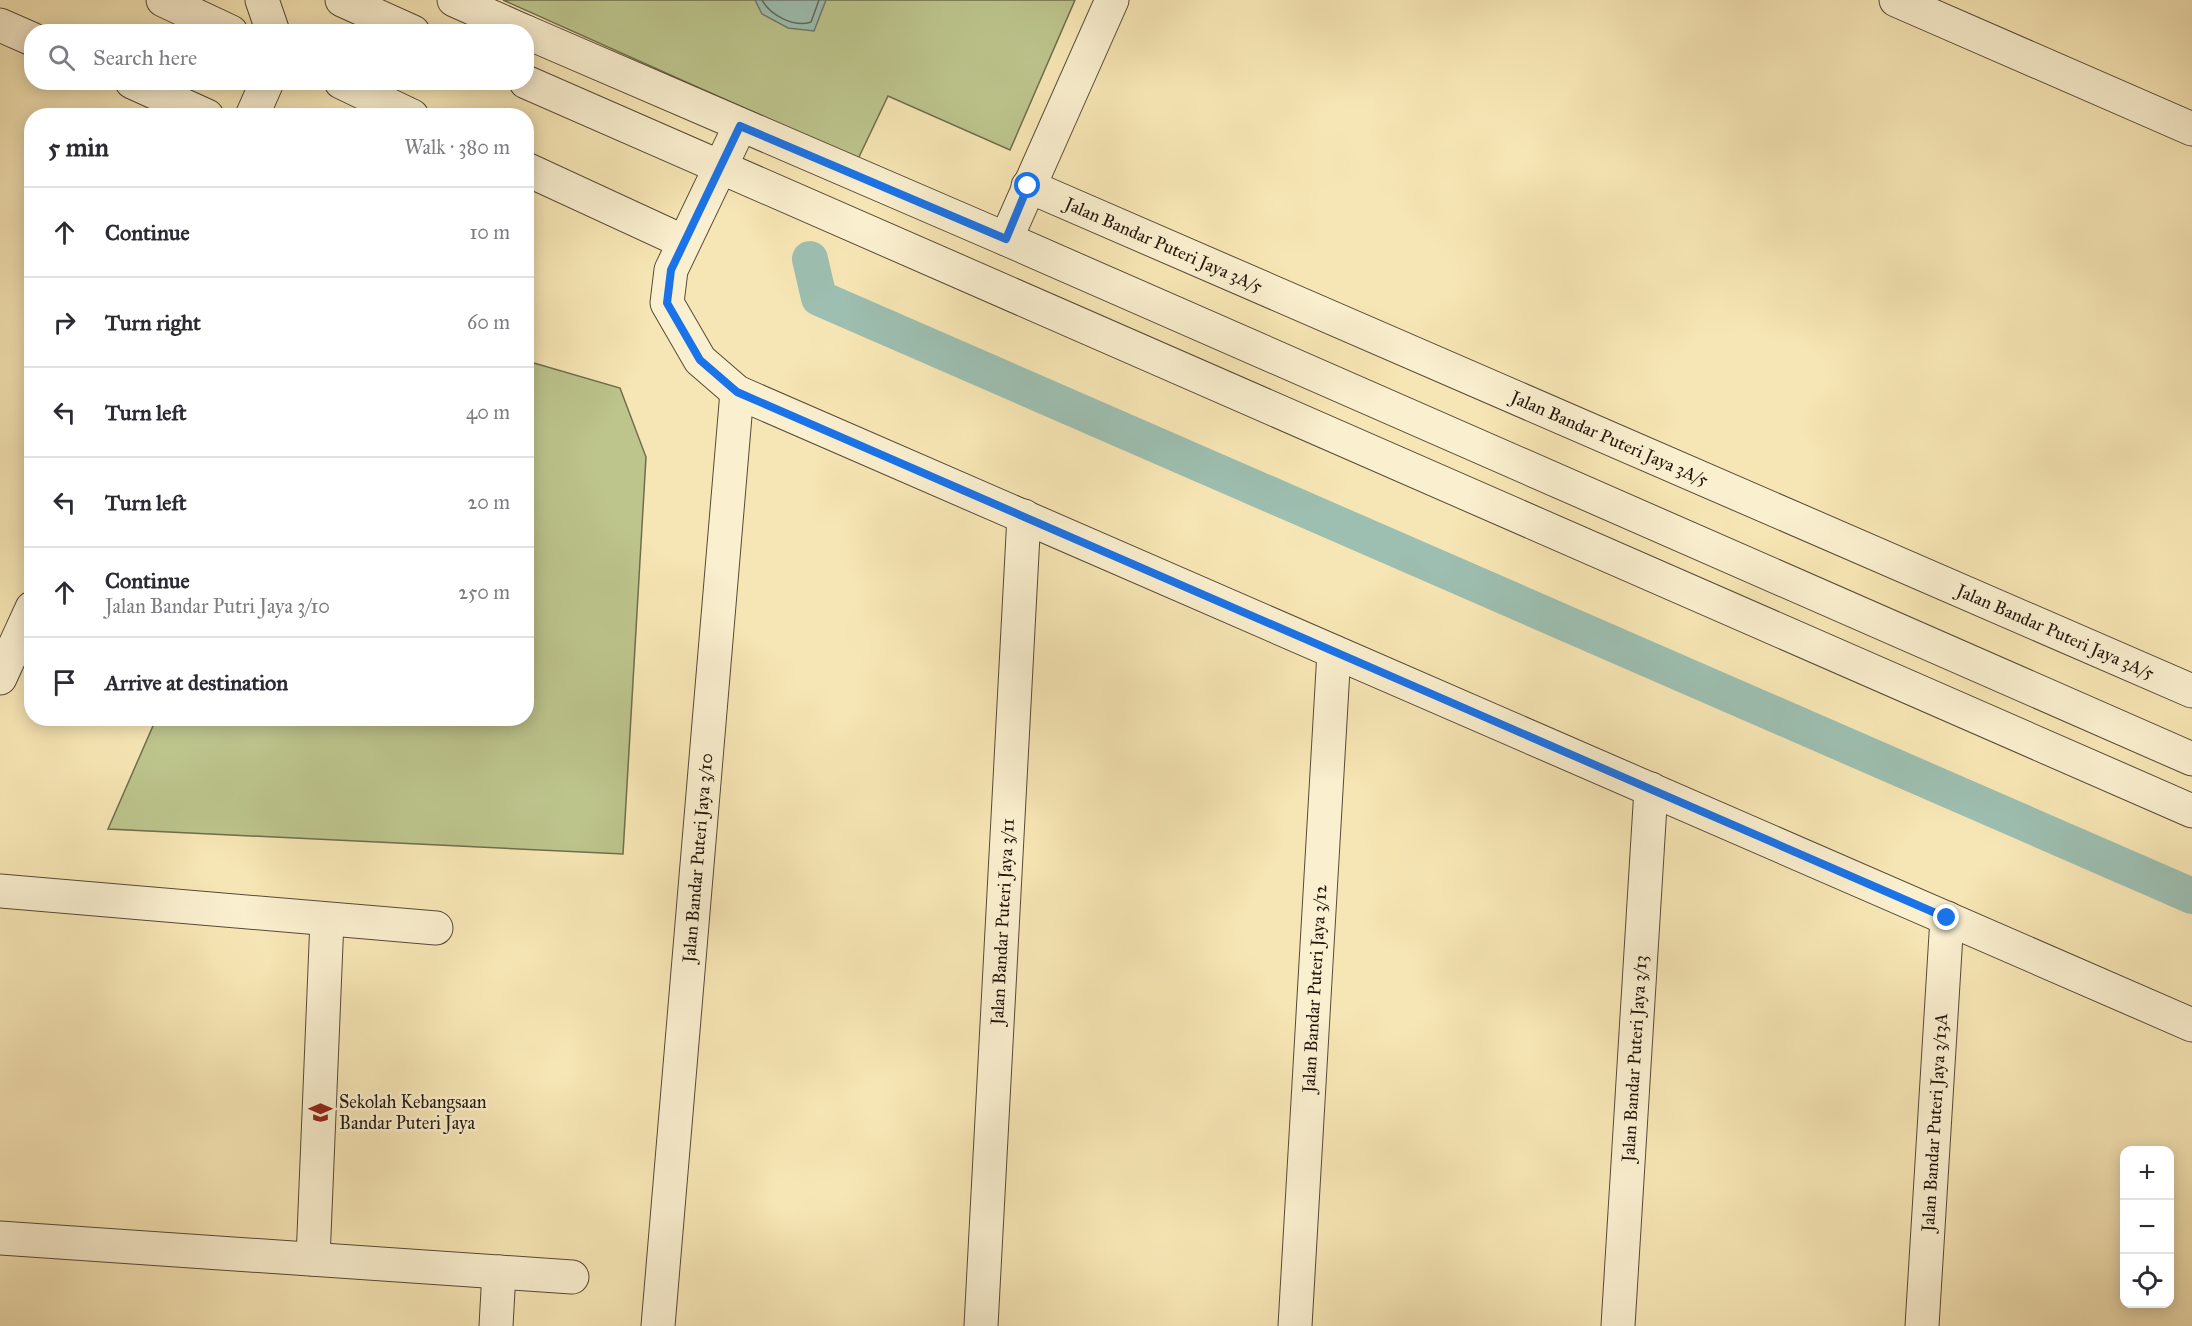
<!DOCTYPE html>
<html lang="en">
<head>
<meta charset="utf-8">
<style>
  :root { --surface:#fff; --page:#f2f2f3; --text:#2b2b33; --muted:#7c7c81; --line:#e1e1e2 }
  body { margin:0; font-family:"IM FELL Great Primer",serif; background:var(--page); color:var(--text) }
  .controls { position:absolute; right:18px; bottom:18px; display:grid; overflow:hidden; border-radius:12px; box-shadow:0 3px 15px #0003 }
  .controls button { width:54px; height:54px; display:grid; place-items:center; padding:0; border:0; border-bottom:2px solid var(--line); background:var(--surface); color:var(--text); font:30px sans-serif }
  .stop { position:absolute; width:18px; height:18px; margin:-14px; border:4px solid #1a73e8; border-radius:50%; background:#fff }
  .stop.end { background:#1a73e8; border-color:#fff; box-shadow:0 2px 6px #0008 }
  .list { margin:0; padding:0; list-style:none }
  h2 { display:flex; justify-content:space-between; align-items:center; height:78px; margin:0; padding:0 24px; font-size:26px }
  h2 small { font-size:20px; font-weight:400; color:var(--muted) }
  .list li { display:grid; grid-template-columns:39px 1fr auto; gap:18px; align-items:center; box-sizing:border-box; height:90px; padding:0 24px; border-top:2px solid var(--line) }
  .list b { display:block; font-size:22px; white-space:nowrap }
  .list p { margin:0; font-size:20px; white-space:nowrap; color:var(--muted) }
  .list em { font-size:20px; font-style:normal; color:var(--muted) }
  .icon { flex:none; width:33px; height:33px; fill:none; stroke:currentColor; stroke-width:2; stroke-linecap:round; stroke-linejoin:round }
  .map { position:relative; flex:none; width:2192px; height:1326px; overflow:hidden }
  .search { position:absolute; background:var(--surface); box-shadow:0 3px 15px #0003; left:24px; top:24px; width:510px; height:66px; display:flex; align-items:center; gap:15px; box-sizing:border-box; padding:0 21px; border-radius:24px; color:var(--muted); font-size:22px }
  .panel { position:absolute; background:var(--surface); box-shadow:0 3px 15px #0003; left:24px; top:108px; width:510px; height:618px; border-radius:24px }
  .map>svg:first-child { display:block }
  .green { fill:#bdc58d; stroke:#6f6e4c; stroke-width:1.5 }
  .water { fill:#9dbfb1; stroke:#6b7b6f; stroke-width:1.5 }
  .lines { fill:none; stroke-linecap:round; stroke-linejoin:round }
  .shore { stroke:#5f6a5e; stroke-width:1.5 }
  .canal { stroke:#9dbfb1; stroke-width:36 }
  .minor-casing { stroke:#564a36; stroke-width:35 }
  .minor { stroke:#faefcf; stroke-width:33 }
  .route { stroke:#1a73e8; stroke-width:8 }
  .labels { text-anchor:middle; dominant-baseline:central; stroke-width:5; stroke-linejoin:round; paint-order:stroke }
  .street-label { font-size:18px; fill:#21160b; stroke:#faefcf }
  .poi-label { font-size:18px; fill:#21160b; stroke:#faefcf; text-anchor:start }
</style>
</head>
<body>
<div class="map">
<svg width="2192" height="1326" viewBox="0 0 2192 1326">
  <rect width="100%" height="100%" fill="#f7e6b5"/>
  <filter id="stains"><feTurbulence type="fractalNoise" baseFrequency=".00333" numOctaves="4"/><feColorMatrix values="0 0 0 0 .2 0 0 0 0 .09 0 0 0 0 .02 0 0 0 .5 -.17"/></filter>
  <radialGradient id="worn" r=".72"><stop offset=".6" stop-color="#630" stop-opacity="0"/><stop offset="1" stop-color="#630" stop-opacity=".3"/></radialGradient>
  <g class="green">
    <path d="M 503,0 L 1075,0 L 1010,150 L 888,96 L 858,159 Z"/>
    <path d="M 527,361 L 620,388 L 646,457 L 623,854 L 108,829 L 156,719 L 526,718 Z"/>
  </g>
  <path class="water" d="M 755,0 L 826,0 L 814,31 L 788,28 L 762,14 Z"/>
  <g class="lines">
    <path class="shore" d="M 762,0 C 770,15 794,28 811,22 L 819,0"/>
    <path class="canal" d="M 810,259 L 819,298 L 2192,896"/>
    <defs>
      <g id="minor">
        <path d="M 163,0 L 231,32"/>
        <path d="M 262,0 L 273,32"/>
        <path d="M 342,0 L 413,32"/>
        <path d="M 454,0 L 526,32"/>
        <path d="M 1896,0 L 2192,129"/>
        <path d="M 0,25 L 32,39"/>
        <path d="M 526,32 L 1006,239 L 2192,759"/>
        <path d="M 132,82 L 207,116"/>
        <path d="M 341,82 L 412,116"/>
        <path d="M 526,82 L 2192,811"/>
        <path d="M 252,116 L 267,82"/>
        <path d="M 740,126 L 671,270 L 667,303 L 700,360 L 737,392 L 2192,1025"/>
        <path d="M 526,169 L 684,242"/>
        <path id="s1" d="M 1028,186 L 2192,691"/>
        <path d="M 1006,239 L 1112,0"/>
        <path d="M 0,678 L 32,608"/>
        <path d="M 0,891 L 436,928"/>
        <path d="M 0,1238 L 572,1277"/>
        <path d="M 313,1259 L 327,920"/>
        <path d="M 496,1326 L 499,1272"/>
        <path id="s2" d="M 658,1326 L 737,392"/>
        <path id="s3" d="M 981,1326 L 1024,516"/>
        <path id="s4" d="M 1295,1326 L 1334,652"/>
        <path id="s5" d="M 1618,1326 L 1651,789"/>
        <path id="s6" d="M 1922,1326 L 1947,918"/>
      </g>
    </defs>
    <use href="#minor" class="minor-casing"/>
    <use href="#minor" class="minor"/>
  </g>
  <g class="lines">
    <path class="route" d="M 1028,186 L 1006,239 L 740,126 L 671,270 L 667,303 L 700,360 L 737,392 L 1947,918"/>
  </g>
  <defs>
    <symbol id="school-bare" viewBox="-9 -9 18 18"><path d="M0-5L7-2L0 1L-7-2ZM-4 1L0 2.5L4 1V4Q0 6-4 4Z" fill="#8f2418" stroke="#faefcf" stroke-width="2.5" paint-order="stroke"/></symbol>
  </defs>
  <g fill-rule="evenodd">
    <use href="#school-bare" x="304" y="1096" width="33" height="33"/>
  </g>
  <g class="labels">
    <g class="street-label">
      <text stroke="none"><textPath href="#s1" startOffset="148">Jalan Bandar Puteri Jaya 3A/5</textPath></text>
      <text stroke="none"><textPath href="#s1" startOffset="634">Jalan Bandar Puteri Jaya 3A/5</textPath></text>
      <text stroke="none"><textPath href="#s1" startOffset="1120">Jalan Bandar Puteri Jaya 3A/5</textPath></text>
      <text stroke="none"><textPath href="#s2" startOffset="470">Jalan Bandar Puteri Jaya 3/10</textPath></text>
      <text stroke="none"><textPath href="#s3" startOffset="405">Jalan Bandar Puteri Jaya 3/11</textPath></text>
      <text stroke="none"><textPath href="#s4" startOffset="338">Jalan Bandar Puteri Jaya 3/12</textPath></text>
      <text stroke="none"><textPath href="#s5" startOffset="268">Jalan Bandar Puteri Jaya 3/13</textPath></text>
      <text stroke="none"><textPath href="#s6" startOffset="204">Jalan Bandar Puteri Jaya 3/13A</textPath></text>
    </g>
    <g class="poi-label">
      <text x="339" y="1102">Sekolah Kebangsaan<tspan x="339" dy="21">Bandar Puteri Jaya</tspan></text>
    </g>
  </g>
  <rect width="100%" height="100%" filter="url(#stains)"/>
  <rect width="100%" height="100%" fill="url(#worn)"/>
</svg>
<div class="controls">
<button>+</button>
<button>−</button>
<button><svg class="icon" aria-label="locate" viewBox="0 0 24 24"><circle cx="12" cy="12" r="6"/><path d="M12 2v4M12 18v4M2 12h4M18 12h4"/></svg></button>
</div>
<div class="stop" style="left:1028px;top:186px"></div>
<div class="stop end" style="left:1947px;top:918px"></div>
<div class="search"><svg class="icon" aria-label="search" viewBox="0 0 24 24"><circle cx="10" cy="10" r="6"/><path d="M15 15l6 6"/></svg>Search here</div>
<section class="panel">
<h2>5 min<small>Walk · 380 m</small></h2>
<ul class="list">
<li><svg class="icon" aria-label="ahead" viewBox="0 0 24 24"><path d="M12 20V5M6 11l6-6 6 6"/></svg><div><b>Continue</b></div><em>10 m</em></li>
<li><svg class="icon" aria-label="right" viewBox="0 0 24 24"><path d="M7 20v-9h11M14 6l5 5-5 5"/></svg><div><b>Turn right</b></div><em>60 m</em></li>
<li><svg class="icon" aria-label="left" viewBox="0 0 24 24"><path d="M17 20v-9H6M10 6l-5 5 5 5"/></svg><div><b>Turn left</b></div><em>40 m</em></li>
<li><svg class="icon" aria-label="left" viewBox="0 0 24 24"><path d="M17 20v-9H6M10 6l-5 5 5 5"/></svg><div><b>Turn left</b></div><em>20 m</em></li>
<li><svg class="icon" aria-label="ahead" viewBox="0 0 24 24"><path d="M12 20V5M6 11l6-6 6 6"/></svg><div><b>Continue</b><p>Jalan Bandar Putri Jaya 3/10</p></div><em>250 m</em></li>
<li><svg class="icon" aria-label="arrive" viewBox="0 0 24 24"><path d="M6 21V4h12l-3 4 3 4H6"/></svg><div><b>Arrive at destination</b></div></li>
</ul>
</section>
</div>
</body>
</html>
